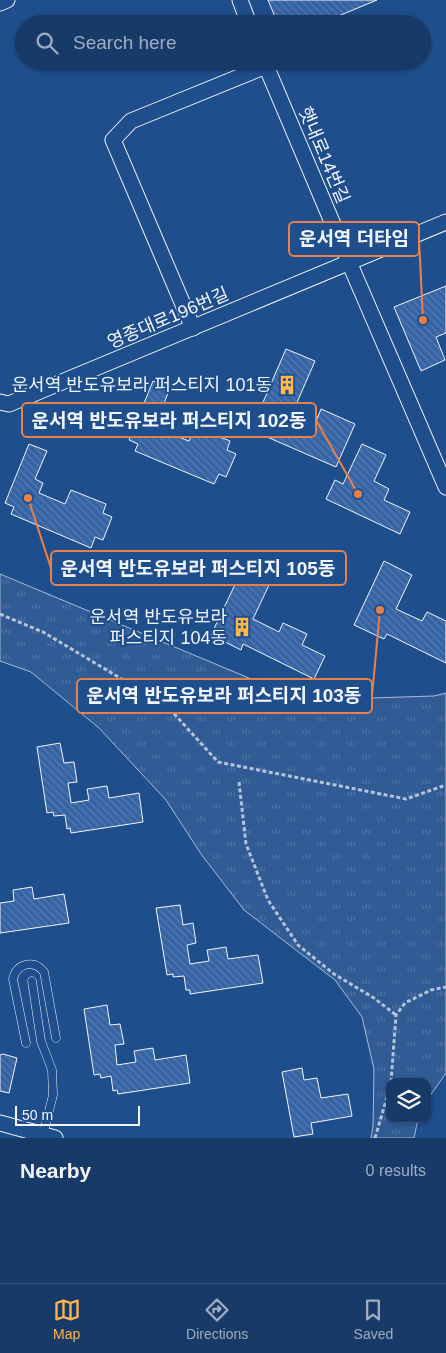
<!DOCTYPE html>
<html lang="en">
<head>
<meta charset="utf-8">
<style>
  :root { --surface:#173a69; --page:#244571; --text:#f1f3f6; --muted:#9eadc0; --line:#36547d; --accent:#ffb74d }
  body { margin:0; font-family:Helvetica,"Noto Sans KR",sans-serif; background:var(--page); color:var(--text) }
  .controls { position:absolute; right:15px; bottom:15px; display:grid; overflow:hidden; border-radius:10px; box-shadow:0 1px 4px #0004 }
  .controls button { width:45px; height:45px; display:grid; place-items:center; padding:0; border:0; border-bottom:1px solid var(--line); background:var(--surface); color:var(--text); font:25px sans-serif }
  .scale { position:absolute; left:15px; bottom:12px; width:125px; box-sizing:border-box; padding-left:5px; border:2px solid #f2f6ff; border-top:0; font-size:14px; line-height:18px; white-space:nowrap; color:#f2f6ff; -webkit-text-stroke:4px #1f4e8c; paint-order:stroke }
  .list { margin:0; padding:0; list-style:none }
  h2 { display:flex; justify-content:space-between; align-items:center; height:65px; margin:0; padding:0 20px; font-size:21px }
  h2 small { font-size:16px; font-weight:400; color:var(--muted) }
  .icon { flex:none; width:28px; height:28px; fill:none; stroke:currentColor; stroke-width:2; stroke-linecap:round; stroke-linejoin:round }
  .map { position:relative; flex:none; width:446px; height:1138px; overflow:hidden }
  .search { position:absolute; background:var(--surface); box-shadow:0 1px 4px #0004; left:15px; right:15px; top:15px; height:55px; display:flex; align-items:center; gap:12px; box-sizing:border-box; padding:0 18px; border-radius:28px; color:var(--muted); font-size:19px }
  .sheet { height:145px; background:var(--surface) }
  nav { display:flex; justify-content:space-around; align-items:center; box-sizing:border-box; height:70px; border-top:1px solid var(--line); background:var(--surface); font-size:14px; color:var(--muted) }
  nav a { display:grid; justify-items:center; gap:2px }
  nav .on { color:var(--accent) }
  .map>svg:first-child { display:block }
  .grass { fill:url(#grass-tufts); stroke:#a8bbd7 }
  .building { fill:url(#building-back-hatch); stroke:#f2f6ff }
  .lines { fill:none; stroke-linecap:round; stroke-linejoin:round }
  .lane-casing { stroke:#f2f6ff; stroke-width:9 }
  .street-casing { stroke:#f2f6ff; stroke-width:17 }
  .path { stroke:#b3c4dc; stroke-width:3; stroke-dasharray:4 2.5; stroke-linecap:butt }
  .lane { stroke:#1f4e8c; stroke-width:8 }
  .street { stroke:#1f4e8c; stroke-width:15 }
  .labels { text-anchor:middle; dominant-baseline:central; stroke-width:4; stroke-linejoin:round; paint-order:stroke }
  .street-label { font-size:18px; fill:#f2f6ff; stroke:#1f4e8c }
  .poi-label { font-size:18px; fill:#f2f6ff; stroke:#1f4e8c; text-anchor:end }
  .leader { fill:none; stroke:#ea8049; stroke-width:2 }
  .callout-dot { fill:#ea8049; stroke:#1f4e8c; stroke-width:2 }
  .callout { fill:#1f4e8c; stroke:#ea8049; stroke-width:2 }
  .callout-label { font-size:19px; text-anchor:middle; font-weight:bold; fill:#f2f6ff }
</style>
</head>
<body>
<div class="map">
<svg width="446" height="1138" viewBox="0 0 446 1138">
  <defs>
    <pattern id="grass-tufts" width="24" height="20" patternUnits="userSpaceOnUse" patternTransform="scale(1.25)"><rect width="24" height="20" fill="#305b95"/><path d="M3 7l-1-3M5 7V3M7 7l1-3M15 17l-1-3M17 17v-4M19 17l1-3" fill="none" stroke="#4e73a5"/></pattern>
    <pattern id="building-back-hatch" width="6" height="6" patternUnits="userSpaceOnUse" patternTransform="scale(1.25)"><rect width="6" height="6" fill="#3563a3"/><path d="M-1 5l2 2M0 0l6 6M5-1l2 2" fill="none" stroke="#537ab1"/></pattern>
  </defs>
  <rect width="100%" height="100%" fill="#1f4e8c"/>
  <path class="grass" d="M 0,574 L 268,686 L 370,698 L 434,696 L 446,693 L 446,1073 L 427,1100 L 427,1082 L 390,1082 L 390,1119 L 418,1119 L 414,1138 L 371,1138 L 373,1126 L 374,1069 L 362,1017 L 335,980 L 244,910 L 201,854 L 166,800 L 99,728 L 31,672 L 0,661 Z"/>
  <g class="building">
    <path d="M 268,0 L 377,0 L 319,24 L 278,24 Z"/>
    <path d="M 446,286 L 446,333 L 436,337 L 445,360 L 421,371 L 394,307 Z"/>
    <path d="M 286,349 L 315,361 L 292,414 L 315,424 L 321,409 L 355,424 L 336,467 L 251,430 Z"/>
    <path d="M 153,381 L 170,388 L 159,416 L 167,420 L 163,431 L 189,441 L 195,427 L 230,441 L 227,450 L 236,454 L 226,477 L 219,474 L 214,484 L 135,451 L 138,444 L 129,440 Z"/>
    <path d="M 29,444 L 47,451 L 35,479 L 43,483 L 39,493 L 65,504 L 71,490 L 106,504 L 103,513 L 112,517 L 103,540 L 95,537 L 91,548 L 11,514 L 14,507 L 5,503 Z"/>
    <path d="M 362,444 L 386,455 L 374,481 L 389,489 L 384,500 L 410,512 L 400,534 L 326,499 L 335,480 L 343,484 Z"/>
    <path d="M 384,561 L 412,575 L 396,609 L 422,621 L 427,612 L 446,621 L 446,663 L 387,634 L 384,639 L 354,625 Z"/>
    <path d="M 241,572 L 269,585 L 253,619 L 279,632 L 283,623 L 307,634 L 302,645 L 325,656 L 314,679 L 243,644 L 241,650 L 211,635 Z"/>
    <path d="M 60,743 L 64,763 L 74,762 L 77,782 L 68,783 L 71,803 L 89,800 L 87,789 L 107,786 L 109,798 L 139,793 L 143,822 L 71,833 L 70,828 L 67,829 L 65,815 L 54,816 L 53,812 L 47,813 L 37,747 Z"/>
    <path d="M 32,887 L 34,899 L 64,894 L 69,923 L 0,933 L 0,903 L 14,901 L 13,890 Z"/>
    <path d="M 180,905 L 183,925 L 193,923 L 196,943 L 187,945 L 190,964 L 209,961 L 207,950 L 226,947 L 228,959 L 258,955 L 263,983 L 190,994 L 190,990 L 186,990 L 184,976 L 173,977 L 173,974 L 167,975 L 156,908 Z"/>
    <path d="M 107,1005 L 110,1025 L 120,1024 L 124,1044 L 115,1045 L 117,1065 L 136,1062 L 134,1051 L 153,1048 L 155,1060 L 186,1055 L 190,1083 L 118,1094 L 117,1090 L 113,1091 L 111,1076 L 101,1078 L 100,1074 L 94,1075 L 84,1009 Z"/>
    <path d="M 3,1054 L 17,1058 L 9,1093 L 0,1091 L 0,1055 Z"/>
    <path d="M 302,1068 L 304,1080 L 317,1078 L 321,1098 L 348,1094 L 352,1116 L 311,1123 L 313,1134 L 294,1137 L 282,1072 Z"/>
  </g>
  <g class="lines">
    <defs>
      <g id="lane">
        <path d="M 32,981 L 41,1041 L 52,1070 L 53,1095 L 43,1135"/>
        <path d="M 26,1043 L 13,979 C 17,963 34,959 44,972 L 56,1038"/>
      </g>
      <g id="street">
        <path d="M 240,0 L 249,24"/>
        <path d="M 0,3 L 7,0"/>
        <path d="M 264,61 L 349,262 L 446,487"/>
        <path d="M 193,328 L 113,140 L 131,121 L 266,66"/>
        <path d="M 0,402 L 9,404 L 446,222"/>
        <path d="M 0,1123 L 55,1138"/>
      </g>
    </defs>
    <use href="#lane" class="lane-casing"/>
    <use href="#street" class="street-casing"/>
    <g class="path">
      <path d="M 0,614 L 43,632 L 167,706 L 218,762 L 406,799 L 446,785"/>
      <path d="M 239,782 L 246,844 L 268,900 L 298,945 L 334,974 L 374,998 L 396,1015"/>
      <path d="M 391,1082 L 396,1015 L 405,1003 L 431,990 L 446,987"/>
      <path d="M 375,1138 L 390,1087"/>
    </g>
    <use href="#lane" class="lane"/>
    <use href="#street" class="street"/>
  </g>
  <defs>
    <symbol id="building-bare" viewBox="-9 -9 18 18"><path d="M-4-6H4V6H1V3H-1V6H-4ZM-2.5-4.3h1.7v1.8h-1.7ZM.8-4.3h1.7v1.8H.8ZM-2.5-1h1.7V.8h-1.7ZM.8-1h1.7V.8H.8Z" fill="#ffb74d" stroke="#1f4e8c" stroke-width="2.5" paint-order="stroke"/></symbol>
  </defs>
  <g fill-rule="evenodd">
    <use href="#building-bare" x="273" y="371" width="28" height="28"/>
    <use href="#building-bare" x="228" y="613" width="28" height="28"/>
  </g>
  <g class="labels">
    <g class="street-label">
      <text transform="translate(324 155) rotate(67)">햇내로14번길</text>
      <text transform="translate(168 318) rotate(-23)">영종대로196번길</text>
    </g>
    <g class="poi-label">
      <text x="272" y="385">운서역 반도유보라 퍼스티지 101동</text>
      <text x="227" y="617">운서역 반도유보라<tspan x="227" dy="21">퍼스티지 104동</tspan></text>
    </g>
  </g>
  <path class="leader" d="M423 320L419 239M358 494L316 420M28 498L51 568M380 610L372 696"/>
  <g class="callout-dot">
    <circle cx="423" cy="320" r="5"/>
    <circle cx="358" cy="494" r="5"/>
    <circle cx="28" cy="498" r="5"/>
    <circle cx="380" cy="610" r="5"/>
  </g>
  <g class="callout">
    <rect x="289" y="222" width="130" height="34" rx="5"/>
    <rect x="22" y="403" width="294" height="34" rx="5"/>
    <rect x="51" y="551" width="295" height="34" rx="5"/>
    <rect x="77" y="679" width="295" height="34" rx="5"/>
  </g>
  <g class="callout-label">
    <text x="354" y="245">운서역 더타임</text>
    <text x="169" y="427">운서역 반도유보라 퍼스티지 102동</text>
    <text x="198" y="575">운서역 반도유보라 퍼스티지 105동</text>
    <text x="224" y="702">운서역 반도유보라 퍼스티지 103동</text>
  </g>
</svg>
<div class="controls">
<button><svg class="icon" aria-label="layers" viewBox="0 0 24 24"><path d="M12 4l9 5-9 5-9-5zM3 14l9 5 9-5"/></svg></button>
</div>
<div class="scale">50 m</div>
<div class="search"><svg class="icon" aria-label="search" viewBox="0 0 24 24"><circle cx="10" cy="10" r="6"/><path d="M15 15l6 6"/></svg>Search here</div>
</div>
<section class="sheet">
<h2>Nearby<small>0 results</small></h2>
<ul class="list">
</ul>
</section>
<nav>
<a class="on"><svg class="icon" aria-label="map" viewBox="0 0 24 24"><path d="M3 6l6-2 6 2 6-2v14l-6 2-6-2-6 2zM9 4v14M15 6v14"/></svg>Map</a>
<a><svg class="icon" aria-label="directions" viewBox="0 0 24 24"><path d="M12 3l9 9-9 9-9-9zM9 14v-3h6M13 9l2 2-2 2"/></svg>Directions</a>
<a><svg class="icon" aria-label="saved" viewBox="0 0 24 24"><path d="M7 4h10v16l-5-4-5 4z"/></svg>Saved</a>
</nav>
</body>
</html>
